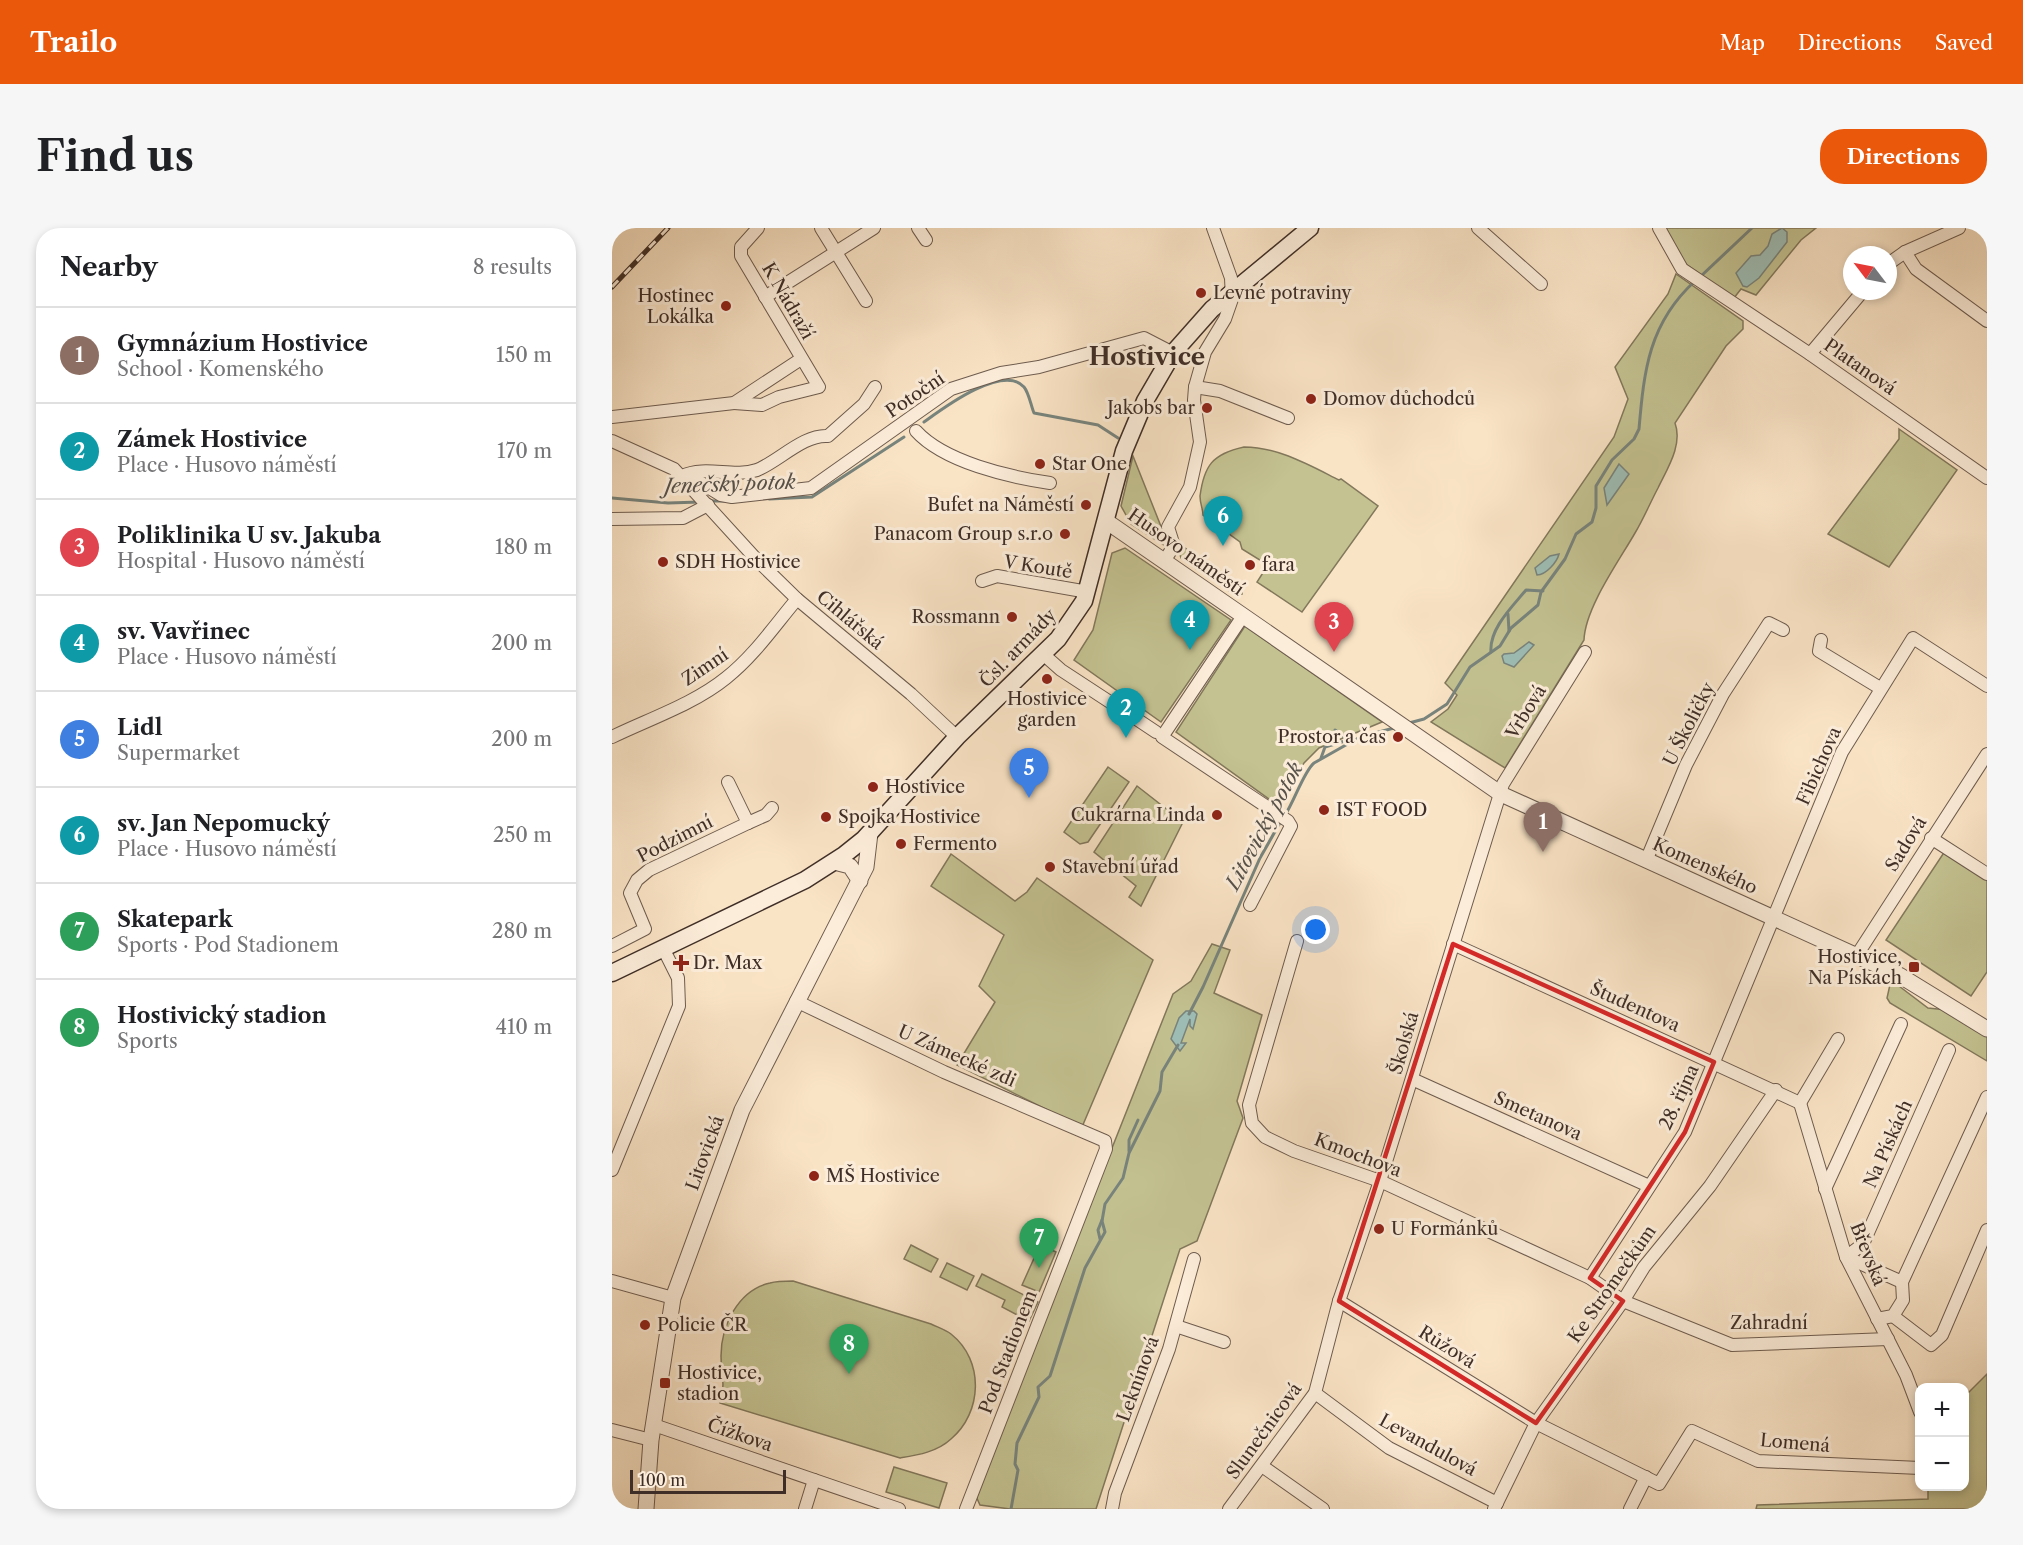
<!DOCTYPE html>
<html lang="en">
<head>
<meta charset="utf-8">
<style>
  :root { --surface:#fff; --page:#f6f6f6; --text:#202124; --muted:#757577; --line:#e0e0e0; --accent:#ea580c }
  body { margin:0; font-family:"Libre Caslon Text",serif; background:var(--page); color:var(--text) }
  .controls { position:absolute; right:18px; bottom:18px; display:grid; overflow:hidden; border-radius:12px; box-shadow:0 3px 9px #0003 }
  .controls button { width:54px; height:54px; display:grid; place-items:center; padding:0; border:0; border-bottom:2px solid var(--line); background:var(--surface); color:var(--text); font:30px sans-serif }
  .compass { position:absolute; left:1231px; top:18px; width:54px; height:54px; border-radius:50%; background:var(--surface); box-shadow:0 3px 9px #0003; rotate:302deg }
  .scale { position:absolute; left:18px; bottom:15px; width:156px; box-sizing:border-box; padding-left:6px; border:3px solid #3f2e27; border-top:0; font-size:16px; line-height:21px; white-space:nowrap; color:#3f2e27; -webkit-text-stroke:4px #fcedda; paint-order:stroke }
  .you { position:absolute; left:704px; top:702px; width:21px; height:21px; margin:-15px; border:4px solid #fff; border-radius:50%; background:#1a73e8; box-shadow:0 0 0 9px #1a73e833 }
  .badge { display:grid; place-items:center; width:39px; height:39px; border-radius:50%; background:var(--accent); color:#fff; font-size:20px; font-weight:700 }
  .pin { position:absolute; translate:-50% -50px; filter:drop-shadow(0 2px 3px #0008) }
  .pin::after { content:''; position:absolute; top:32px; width:21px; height:18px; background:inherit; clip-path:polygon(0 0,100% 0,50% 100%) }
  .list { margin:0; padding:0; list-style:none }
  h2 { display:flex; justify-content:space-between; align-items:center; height:78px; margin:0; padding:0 24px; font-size:26px }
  h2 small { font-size:20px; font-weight:400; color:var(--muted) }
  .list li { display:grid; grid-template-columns:39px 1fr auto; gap:18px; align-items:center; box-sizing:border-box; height:96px; padding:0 24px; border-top:2px solid var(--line) }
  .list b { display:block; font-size:22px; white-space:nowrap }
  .list p { margin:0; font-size:20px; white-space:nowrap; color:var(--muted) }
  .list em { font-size:20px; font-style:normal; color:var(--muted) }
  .map { position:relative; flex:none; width:1375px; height:1281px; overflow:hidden; border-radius:24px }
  header { display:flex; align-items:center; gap:36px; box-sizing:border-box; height:84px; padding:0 30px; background:var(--accent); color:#fff }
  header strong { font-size:28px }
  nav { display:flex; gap:33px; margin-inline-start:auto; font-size:21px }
  .intro { display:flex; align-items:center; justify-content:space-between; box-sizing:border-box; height:144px; padding:0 36px }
  h1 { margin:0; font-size:42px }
  .button { padding:15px 27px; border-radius:24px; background:var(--accent); color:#fff; font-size:21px; font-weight:700 }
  main { display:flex; gap:36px; padding:0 36px }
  aside { flex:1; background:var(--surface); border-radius:24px; box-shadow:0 3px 9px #0003 }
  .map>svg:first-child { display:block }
  .green { fill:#c4c291; stroke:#82785c; stroke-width:1.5 }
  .water { fill:#9ebeb6; stroke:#78847d; stroke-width:1.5 }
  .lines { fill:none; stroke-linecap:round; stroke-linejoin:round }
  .stream { stroke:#78847d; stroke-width:3 }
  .minor-casing { stroke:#6e5c4f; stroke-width:14 }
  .tertiary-casing { stroke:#6e5c4f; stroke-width:17 }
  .secondary-casing { stroke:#3f2e27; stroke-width:19 }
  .minor { stroke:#fcedda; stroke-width:12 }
  .tertiary { stroke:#fcedda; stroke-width:15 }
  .secondary { stroke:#fcedda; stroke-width:16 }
  .rail-casing { stroke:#3f2e27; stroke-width:5 }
  .rail { stroke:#fcedda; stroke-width:3; stroke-dasharray:9; stroke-linecap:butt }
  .marked { fill:none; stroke:#d62828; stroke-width:4.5; stroke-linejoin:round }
  .poi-dot { fill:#8f2418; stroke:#fcedda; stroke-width:2 }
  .labels { text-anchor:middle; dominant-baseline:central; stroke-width:6; stroke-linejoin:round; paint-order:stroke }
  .poi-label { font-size:18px; fill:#3f2e27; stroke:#fcedda; text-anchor:start }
  .street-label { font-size:18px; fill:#3f2e27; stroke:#fcedda }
  .water-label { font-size:20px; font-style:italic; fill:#57524b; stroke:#fcedda }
  .district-label { font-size:24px; font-weight:bold; fill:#3f2e27; stroke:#fcedda }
</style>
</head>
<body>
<header>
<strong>Trailo</strong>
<nav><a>Map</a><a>Directions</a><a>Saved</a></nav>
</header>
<div class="intro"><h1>Find us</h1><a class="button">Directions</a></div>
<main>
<aside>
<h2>Nearby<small>8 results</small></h2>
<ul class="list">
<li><span class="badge" style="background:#8d6e63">1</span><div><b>Gymnázium Hostivice</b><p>School · Komenského</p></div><em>150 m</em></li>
<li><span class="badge" style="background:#0f9aa8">2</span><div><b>Zámek Hostivice</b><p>Place · Husovo náměstí</p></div><em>170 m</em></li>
<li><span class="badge" style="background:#e0444e">3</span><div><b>Poliklinika U sv. Jakuba</b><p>Hospital · Husovo náměstí</p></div><em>180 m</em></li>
<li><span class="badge" style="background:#0f9aa8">4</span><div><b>sv. Vavřinec</b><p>Place · Husovo náměstí</p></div><em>200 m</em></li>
<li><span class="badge" style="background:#3f7fe0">5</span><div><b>Lidl</b><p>Supermarket</p></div><em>200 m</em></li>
<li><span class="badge" style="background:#0f9aa8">6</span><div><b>sv. Jan Nepomucký</b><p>Place · Husovo náměstí</p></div><em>250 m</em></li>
<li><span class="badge" style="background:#2e9e5b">7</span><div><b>Skatepark</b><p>Sports · Pod Stadionem</p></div><em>280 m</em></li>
<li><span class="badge" style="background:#2e9e5b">8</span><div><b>Hostivický stadion</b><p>Sports</p></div><em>410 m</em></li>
</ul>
</aside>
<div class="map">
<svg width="1375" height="1281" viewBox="0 0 1375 1281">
  <rect width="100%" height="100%" fill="#fae4c6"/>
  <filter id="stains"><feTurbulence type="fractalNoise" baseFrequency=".00333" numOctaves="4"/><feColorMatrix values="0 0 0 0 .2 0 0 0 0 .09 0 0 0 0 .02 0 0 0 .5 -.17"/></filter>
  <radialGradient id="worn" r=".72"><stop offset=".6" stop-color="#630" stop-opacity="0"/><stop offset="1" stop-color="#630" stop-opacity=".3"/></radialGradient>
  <g class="green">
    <path d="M 1053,0 L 1204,0 L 1189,12 L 1144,67 L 1129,61 L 1122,70 L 1071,34 Z"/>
    <path d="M 1064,46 L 1131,93 L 1131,101 L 1114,118 L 1063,195 C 1071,217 1055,241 1046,260 C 1038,275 1032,290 1023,305 C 1007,333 973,380 972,412 L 893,540 L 819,494 L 836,481 L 845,467 L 833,455 L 1002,209 L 1016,171 L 1003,139 L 1056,66 Z"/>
    <path d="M 1287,201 L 1345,242 L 1277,339 L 1216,306 L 1287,211 Z"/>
    <path d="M 632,219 C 666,219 697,237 727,252 L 729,251 L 766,278 L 690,384 L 645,354 L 656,337 L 630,321 L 628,314 L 591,287 C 591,281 588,276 588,268 C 592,238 600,226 632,219 Z"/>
    <path d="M 521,228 L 554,311 L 552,317 L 519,296 L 509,278 Z"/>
    <path d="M 571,319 L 593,332 L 593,340 L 586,342 L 569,330 L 567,323 Z"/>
    <path d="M 513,320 L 619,392 L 549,494 L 462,432 L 481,402 L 500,325 Z"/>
    <path d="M 607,343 L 630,357 L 630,366 L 623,367 L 604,354 L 602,347 Z"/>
    <path d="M 633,398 L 770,494 L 707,520 L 692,535 L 668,579 L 564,504 Z"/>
    <path d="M 496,539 L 517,554 L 476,614 L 468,616 L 452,604 Z"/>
    <path d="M 525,558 L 571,594 L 529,678 L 517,669 L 524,658 L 482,624 Z"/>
    <path d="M 1333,623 L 1375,650 L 1375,744 L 1359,768 L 1274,712 Z"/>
    <path d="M 339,626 L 403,673 L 415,664 L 425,650 L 541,732 L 470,899 L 345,837 L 383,774 L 367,758 L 392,707 L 319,658 Z"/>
    <path d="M 600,716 L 618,722 L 602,765 L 650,787 L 625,873 L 631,890 L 585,1013 L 568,1021 L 484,1281 L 398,1281 L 368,1277 L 363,1266 L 561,766 L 579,753 Z"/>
    <path d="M 1279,752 L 1316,780 L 1335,782 L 1375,808 L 1375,833 L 1278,775 L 1275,770 Z"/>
    <path d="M 299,1017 L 326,1031 L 319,1044 L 292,1031 Z"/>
    <path d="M 428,1017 L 444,1024 L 427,1064 L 410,1057 Z"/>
    <path d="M 335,1035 L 362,1048 L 355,1062 L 328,1049 Z"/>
    <path d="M 370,1046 L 426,1074 L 417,1093 L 390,1079 L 393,1072 L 364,1058 Z"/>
    <path d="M 181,1053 L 319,1096 C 325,1099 334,1102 339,1106 C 373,1133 370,1185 339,1211 C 325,1224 306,1227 288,1230 L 108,1175 C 114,1152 109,1149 109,1128 C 109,1098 126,1062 158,1055 C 165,1053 174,1053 181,1053 Z"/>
    <path d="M 1375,1146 L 1375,1281 L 1144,1281 L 1145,1277 L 1316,1271 L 1316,1259 L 1352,1258 L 1353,1168 Z"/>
    <path d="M 282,1239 L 335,1255 L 327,1280 L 274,1264 Z"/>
  </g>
  <g class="water">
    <path d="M 1170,0 L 1175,4 L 1175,14 L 1147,50 L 1135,59 L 1131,58 L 1124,45 L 1139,28 L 1148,27 L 1156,18 L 1160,6 Z"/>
    <path d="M 1007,236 L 1017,246 L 995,277 L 992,260 Z"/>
    <path d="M 947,326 C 945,334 934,347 925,347 L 923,340 L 938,328 Z"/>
    <path d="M 917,414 L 922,417 L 902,439 L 892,435 L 890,428 L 892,426 L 902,425 Z"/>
    <path d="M 574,783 L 582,783 L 585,786 L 581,801 L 578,798 L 578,791 L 569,815 L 574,815 L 568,823 L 559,811 L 567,790 Z"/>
  </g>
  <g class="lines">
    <g class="stream">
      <path d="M 1088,49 L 1140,0"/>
      <path d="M 312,194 C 330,181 391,135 412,159 C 417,165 419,178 422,185 L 486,197 L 506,210"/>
      <path d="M 0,270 L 56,275 L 88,274"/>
      <path d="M 157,271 L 200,269 L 292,209"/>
      <path d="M 97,273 L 112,273"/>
      <path d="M 896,386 L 897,403"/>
      <path d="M 879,424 C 877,401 900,379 914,362 L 931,363"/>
      <path d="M 797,495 L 812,491 L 835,476 L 858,439 L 888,418 L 899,400 L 926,377 L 929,364 L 953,331 L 964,306 L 980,294 L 984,280 L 984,258 L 1000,232 L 1022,211 L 1027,201 C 1032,142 1037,95 1083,53"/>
      <path d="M 723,502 L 738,513"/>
      <path d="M 709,530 L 713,519 L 733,513 L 738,515"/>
      <path d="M 673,587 C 682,574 692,543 702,535 L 748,509 L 782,500"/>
      <path d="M 577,786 L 591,759 L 648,630 L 669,593"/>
      <path d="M 517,923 L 517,912 L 526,892"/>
      <path d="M 488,1011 L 486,1002 L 490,992"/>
      <path d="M 399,1281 L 406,1242 L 403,1236 L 405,1215 L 427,1169 L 426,1159 L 438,1148 L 473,1040 L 493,1004 L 490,993 L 493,976 L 511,950 L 517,925 L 548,863 L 550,844 L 566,817"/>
    </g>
    <defs>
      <g id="minor">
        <path d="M 209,0 L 254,73"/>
        <path d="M 306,0 L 314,12"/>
        <path d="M 866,0 L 929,56"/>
        <path d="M 1047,0 L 1070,41 L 1198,126 L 1375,250"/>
        <path d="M 1293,24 L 1304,41 L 1375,93"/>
        <path d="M 1276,36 L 1293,24 L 1347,0"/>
        <path d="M 153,69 L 262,0"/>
        <path d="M 1198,126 L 1251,63"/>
        <path d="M 583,159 L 608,163 L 676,190"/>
        <path d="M 122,175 L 150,177 L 167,169 L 207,159 L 129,28 L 129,19 L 146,0"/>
        <path d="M 0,189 L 122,175 L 189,131"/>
        <path d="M 304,203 C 332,234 397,249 438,255"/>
        <path d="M 0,213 L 62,241 L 145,332 L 185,371 L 299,466 L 345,509"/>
        <path d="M 70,248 C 94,237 121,250 145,242 C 167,233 192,206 216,208 L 252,176 L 263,159"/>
        <path d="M 77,256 L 86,253 L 109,267 L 120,269 L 199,260 L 339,161 L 389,145 L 427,139 L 532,110 L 561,125"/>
        <path d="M 0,291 L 71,290 L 96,277"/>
        <path d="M 552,333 L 562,318 L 556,299 L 578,259 L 588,214 L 582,172 L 583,159 L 593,124 L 613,91 L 620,71 L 619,50 L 601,0"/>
        <path d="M 370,353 L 385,348 L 476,364"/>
        <path d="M 631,388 L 550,509 L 676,593 L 679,598 L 638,677"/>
        <path d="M 1209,412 L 1207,423 L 1268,460"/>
        <path d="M 431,426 L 449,442 L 504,478"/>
        <path d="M 511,482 L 544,504"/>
        <path d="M 0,509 C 37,491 82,476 114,450 C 142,428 163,397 185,371"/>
        <path d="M 136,595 L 154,587 L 160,580"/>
        <path d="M 1319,610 L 1375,646"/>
        <path d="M 1034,633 L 1074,537 L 1111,466 L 1157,395 L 1171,402"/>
        <path d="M 685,713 L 637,877 L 640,895 L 653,909 L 682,923 L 768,953 L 978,1050 L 1011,1073 L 1120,1117 L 1276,1111"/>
        <path d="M 841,716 L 1188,875"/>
        <path d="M 0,718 L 33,701 L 18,665 L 25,652 L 37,642 L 136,595 L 116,554"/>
        <path d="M 1245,727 L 1375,526"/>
        <path d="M 184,773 L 332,844 L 493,913 L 494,921 L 354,1281"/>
        <path d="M 800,851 L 1037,958"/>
        <path d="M 1188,875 L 1234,1029 L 1294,1147 L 1308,1184"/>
        <path d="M 1188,875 L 1226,811"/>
        <path d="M 0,942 L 67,778 L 66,750 L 51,720"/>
        <path d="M 1213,961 L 1289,796"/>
        <path d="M 978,1050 L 1073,904 L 1230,524 L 1301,410 L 1375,458"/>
        <path d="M 0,1053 L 61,1070"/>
        <path d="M 1290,1054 L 1234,1029 L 1251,1016 L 1337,822"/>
        <path d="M 727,1073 L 924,1195 L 1047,1256 L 1080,1203 L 1146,1233 L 1308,1240"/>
        <path d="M 1281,1088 L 1319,1117 L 1330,1107 L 1375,1002"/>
        <path d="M 1265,1091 L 1281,1088 L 1291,1072 L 1290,1054 L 1375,869"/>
        <path d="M 564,1098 L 612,1114"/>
        <path d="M 703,1165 L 777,1220 L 885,1275"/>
        <path d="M 42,1197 L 287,1281"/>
        <path d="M 0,1202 L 39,1212"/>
        <path d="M 650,1238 L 711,1281"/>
        <path d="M 193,1281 L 202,1252"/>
        <path d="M 500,1281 L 503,1265 L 557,1121 L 582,1031"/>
        <path d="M 617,1281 L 703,1165 L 727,1073 L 768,953 L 891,556 L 973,424"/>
        <path d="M 882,1281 L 924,1195 L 1011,1073 L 1032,1039 L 1098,958 L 1164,862"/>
        <path d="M 1018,1281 L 1034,1249"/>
      </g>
      <g id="tertiary">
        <path d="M 494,293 L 889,566 L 1287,747 L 1375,801"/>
        <path d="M 222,634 L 238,638 L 248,653"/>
        <path d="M 34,1281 L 39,1212 L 61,1070 L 130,882 L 254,639 L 258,605"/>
      </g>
      <path id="secondary" d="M 0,745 L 193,652 L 232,627 L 252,611 L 345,509 L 446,411 L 472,373 L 512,223 L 533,173 L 561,125 L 600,81 L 698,0"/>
    </defs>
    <use href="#minor" class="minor-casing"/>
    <use href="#tertiary" class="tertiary-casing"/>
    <use href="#secondary" class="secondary-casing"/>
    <use href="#minor" class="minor"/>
    <use href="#tertiary" class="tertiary"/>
    <use href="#secondary" class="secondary"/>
    <defs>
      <path id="rail" d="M 0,59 L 56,0"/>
    </defs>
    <use href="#rail" class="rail-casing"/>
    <use href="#rail" class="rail"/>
  </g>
  <path class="marked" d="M 841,716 L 1102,834 L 1073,904 L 978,1050 L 1011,1073 L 924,1195 L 727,1073 Z"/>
  <g class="poi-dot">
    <circle cx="589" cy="65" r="6"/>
    <circle cx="114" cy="78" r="6"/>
    <circle cx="699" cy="171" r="6"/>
    <circle cx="595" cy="180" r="6"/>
    <circle cx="428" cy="236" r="6"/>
    <circle cx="474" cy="277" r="6"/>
    <circle cx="453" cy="306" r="6"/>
    <circle cx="51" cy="334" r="6"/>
    <circle cx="638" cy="337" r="6"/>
    <circle cx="400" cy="389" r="6"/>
    <circle cx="435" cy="451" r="6"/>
    <circle cx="786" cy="509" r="6"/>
    <circle cx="261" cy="559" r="6"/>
    <circle cx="712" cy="582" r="6"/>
    <circle cx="605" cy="587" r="6"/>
    <circle cx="214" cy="589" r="6"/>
    <circle cx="289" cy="616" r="6"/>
    <circle cx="438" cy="639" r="6"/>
    <path d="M66 726h6v6h6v6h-6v6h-6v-6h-6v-6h6z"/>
    <rect x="1296" y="733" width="12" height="12" rx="3"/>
    <circle cx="202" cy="948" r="6"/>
    <circle cx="767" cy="1001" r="6"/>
    <circle cx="33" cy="1097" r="6"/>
    <rect x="47" y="1149" width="12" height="12" rx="3"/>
  </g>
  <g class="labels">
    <g class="poi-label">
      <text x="601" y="65">Levné potraviny</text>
      <text x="102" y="68" text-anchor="end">Hostinec<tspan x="102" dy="21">Lokálka</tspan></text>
      <text x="711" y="171">Domov důchodců</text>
      <text x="583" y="180" text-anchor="end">Jakobs bar</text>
      <text x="440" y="236">Star One</text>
      <text x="462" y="277" text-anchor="end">Bufet na Náměstí</text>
      <text x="441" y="306" text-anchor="end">Panacom Group s.r.o</text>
      <text x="63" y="334">SDH Hostivice</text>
      <text x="650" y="337">fara</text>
      <text x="388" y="389" text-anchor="end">Rossmann</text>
      <text x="435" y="471" text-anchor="middle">Hostivice<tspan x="435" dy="21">garden</tspan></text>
      <text x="774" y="509" text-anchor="end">Prostor a čas</text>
      <text x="273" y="559">Hostivice</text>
      <text x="724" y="582">IST FOOD</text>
      <text x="593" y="587" text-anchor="end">Cukrárna Linda</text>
      <text x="226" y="589">Spojka Hostivice</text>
      <text x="301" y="616">Fermento</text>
      <text x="450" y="639">Stavební úřad</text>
      <text x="1290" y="729" text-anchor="end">Hostivice,<tspan x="1290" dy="21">Na Pískách</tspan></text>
      <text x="81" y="735">Dr. Max</text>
      <text x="214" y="948">MŠ Hostivice</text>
      <text x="779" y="1001">U Formánků</text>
      <text x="45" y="1097">Policie ČR</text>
      <text x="65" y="1145">Hostivice,<tspan x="65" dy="21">stadion</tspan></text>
    </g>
    <g class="street-label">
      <text transform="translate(176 73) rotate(60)">K Nádraží</text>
      <text transform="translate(1248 139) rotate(35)">Platanová</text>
      <text transform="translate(303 167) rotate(-34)">Potoční</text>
      <text transform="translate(574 324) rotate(35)">Husovo náměstí</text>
      <text transform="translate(426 339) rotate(9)">V Koutě</text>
      <text transform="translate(238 392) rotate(40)">Cihlářská</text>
      <text transform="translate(406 420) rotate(-46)">Čsl. armády</text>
      <text transform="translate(93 439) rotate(-34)">Zimní</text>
      <text transform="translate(914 484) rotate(-58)">Vrbová</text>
      <text transform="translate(1077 496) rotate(-63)">U Školičky</text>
      <text transform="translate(1207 538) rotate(-66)">Fibichova</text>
      <text transform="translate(63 611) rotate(-27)">Podzimní</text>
      <text transform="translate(1294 616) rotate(-58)">Sadová</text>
      <text transform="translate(1093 638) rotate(24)">Komenského</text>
      <text transform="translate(1023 779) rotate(24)">Študentova</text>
      <text transform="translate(792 815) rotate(-74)">Školská</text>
      <text transform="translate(345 828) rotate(24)">U Zámecké zdi</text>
      <text transform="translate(1067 869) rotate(-65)">28. října</text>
      <text transform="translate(926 888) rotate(24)">Smetanova</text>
      <text transform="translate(1276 916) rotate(-66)">Na Pískách</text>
      <text transform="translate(93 925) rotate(-70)">Litovická</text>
      <text transform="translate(746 927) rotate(21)">Kmochova</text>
      <text transform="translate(1256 1026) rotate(68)">Břevská</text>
      <text transform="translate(1000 1056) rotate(-55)">Ke Stromečkům</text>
      <text x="1157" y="1095">Zahradní</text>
      <text transform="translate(835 1119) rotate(32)">Růžová</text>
      <text transform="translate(396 1124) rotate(-69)">Pod Stadionem</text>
      <text transform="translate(526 1151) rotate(-70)">Leknínová</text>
      <text transform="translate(652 1203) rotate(-54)">Slunečnicová</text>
      <text transform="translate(128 1207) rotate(19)">Čížkova</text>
      <text transform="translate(1183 1215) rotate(5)">Lomená</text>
      <text transform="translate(816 1217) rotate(29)">Levandulová</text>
    </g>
    <g class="water-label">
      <text transform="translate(118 256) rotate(-2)">Jenečský potok</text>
      <text transform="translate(652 598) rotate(-62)">Litovický potok</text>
    </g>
    <g class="district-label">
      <text x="535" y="128">Hostivice</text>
    </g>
  </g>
  <rect width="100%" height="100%" filter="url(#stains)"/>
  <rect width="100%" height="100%" fill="url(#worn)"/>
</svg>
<div class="controls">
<button>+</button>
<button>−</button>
</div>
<svg class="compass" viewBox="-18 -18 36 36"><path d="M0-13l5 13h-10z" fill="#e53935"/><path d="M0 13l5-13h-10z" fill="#757577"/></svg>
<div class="scale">100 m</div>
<div class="you"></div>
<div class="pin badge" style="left:931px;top:624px;background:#8d6e63">1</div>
<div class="pin badge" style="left:514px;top:510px;background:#0f9aa8">2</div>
<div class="pin badge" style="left:722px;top:424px;background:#e0444e">3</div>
<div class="pin badge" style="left:578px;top:422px;background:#0f9aa8">4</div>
<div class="pin badge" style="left:417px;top:570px;background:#3f7fe0">5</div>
<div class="pin badge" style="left:611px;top:318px;background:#0f9aa8">6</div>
<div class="pin badge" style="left:427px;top:1040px;background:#2e9e5b">7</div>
<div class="pin badge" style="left:237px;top:1146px;background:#2e9e5b">8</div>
</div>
</main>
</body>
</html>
